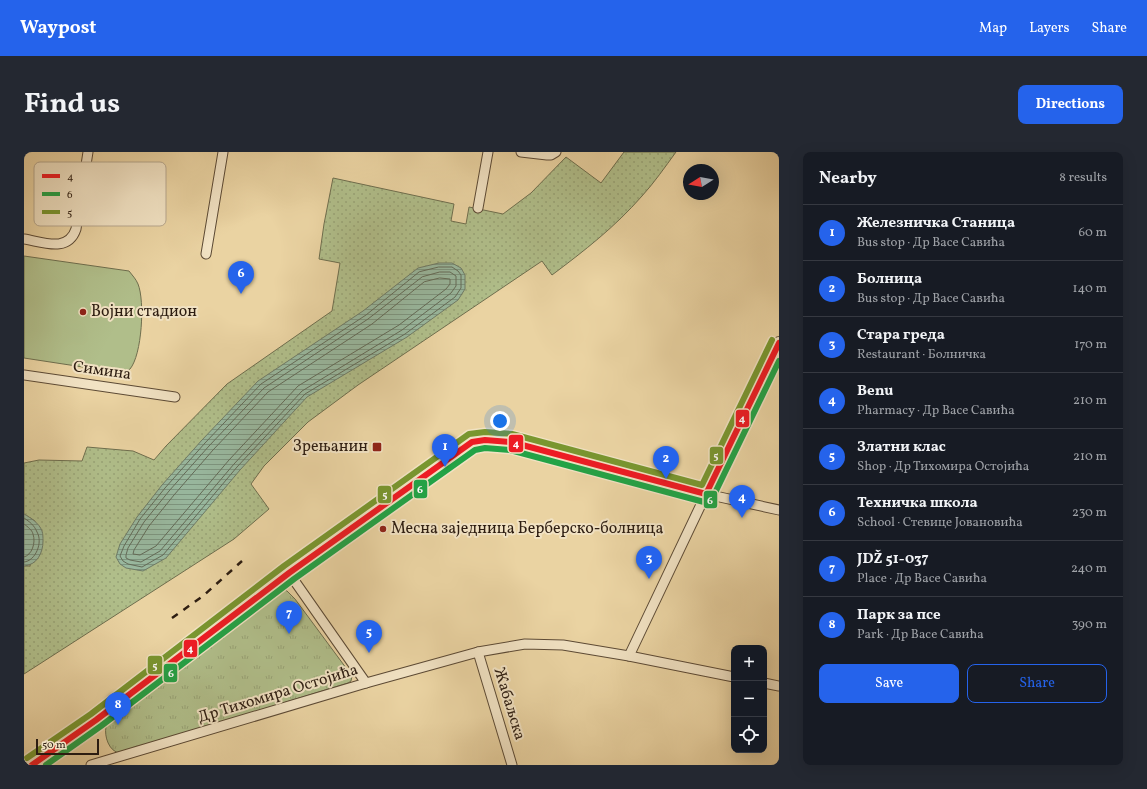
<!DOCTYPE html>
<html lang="en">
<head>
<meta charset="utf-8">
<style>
  :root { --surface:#171b24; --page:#242831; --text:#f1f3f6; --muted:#9ea1a6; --line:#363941; --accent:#2563eb }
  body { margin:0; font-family:Vollkorn,serif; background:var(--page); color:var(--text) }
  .controls { position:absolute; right:12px; bottom:12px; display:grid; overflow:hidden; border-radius:8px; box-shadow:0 4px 16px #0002 }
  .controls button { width:36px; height:36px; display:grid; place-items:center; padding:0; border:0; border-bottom:1px solid var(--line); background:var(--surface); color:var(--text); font:20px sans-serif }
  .compass { position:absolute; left:659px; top:12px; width:36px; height:36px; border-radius:50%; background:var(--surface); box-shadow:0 4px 16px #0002; rotate:259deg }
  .scale { position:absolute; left:12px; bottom:10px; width:63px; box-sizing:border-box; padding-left:4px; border:2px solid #2d1d11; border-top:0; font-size:11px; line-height:14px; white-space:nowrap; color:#2d1d11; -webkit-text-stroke:3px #f1e2c3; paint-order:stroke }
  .you { position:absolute; left:476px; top:269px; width:14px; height:14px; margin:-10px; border:3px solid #fff; border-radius:50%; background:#1a73e8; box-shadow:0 0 0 6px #1a73e833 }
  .badge { display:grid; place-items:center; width:26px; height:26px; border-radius:50%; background:var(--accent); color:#fff; font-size:13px; font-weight:700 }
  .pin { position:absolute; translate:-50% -33px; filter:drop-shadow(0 1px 2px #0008) }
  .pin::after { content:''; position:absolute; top:21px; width:14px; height:12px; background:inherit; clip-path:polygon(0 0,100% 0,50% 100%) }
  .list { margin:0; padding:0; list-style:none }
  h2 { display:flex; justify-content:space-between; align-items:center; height:52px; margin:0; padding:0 16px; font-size:17px }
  h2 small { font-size:13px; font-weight:400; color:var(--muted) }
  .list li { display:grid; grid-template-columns:26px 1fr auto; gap:12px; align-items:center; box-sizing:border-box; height:56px; padding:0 16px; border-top:1px solid var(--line) }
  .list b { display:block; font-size:15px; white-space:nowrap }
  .list p { margin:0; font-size:13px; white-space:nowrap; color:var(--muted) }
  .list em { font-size:13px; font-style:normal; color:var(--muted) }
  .actions { display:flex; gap:8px; padding:12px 16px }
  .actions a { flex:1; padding:9px 0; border:1px solid var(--accent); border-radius:8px; text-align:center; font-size:14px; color:var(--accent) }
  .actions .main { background:var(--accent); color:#fff }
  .icon { flex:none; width:22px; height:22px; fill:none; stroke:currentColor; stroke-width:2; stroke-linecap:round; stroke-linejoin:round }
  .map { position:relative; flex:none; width:755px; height:613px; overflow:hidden; border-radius:8px }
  header { display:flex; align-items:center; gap:24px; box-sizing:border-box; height:56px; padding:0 20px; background:var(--accent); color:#fff }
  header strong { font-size:19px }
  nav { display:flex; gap:22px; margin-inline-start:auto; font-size:14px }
  .intro { display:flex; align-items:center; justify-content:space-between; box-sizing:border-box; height:96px; padding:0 24px }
  h1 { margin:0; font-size:28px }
  .button { padding:10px 18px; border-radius:8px; background:var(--accent); color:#fff; font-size:14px; font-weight:700 }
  main { display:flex; gap:24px; padding:0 24px }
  aside { flex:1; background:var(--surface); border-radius:8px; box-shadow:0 4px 16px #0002 }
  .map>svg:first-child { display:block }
  .grass { fill:url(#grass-dots); stroke:#6e6e4e }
  .park { fill:url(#park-tufts); stroke:#6e6e4e }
  .garden { fill:#b0be8a; stroke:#6e6e4e }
  .water { fill:url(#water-rules); stroke:#6e7b67 }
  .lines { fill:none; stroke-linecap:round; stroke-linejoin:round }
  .shore { stroke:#636b58; stroke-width:1 }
  .minor-casing { stroke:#5c4a35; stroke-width:11 }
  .tertiary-casing { stroke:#5c4a35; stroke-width:14 }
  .minor { stroke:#f1e2c3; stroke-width:9 }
  .tertiary { stroke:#f1e2c3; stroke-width:12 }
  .rail { stroke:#2d1d11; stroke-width:2.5; stroke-dasharray:7 7; stroke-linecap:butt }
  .bus-1-casing { stroke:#f1e2c3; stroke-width:9 }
  .bus-2-casing { stroke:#f1e2c3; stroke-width:9 }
  .bus-3-casing { stroke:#f1e2c3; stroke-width:9 }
  .bus-1 { stroke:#ed1c24; stroke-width:6 }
  .bus-2 { stroke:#23a346; stroke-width:6 }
  .bus-3 { stroke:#79962f; stroke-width:6 }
  .poi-dot { fill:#8f2418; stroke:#f1e2c3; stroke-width:1.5 }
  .labels { text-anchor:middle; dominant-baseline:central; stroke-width:4; stroke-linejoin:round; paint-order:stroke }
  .poi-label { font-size:16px; fill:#2d1d11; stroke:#f1e2c3; text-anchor:start }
  .street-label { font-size:16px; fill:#2d1d11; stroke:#f1e2c3 }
  .key { fill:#f1e2c3; stroke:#b6a78e; stroke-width:1 }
  .key-label { font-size:11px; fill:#2d1d11 }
  .line-badge { stroke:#f1e2c3; stroke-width:1.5 }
  .badge-label { font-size:11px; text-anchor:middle; font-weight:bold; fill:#fff }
</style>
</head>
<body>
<header>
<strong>Waypost</strong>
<nav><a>Map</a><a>Layers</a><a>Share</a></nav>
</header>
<div class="intro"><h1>Find us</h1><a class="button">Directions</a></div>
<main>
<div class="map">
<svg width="755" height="613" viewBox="0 0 755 613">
  <defs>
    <pattern id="grass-dots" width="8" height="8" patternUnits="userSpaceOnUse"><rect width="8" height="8" fill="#b0be8a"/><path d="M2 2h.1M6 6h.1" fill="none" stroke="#98a376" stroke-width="1.8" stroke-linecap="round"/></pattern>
    <pattern id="park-tufts" width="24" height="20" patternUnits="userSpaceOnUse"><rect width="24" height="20" fill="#b0be8a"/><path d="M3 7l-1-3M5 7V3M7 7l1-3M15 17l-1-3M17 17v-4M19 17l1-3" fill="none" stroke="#98a376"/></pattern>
    <pattern id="water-rules" width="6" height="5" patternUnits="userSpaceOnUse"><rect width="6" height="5" fill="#99b9a0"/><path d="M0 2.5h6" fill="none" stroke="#7d9681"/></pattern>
  </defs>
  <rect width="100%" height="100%" fill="#ead3a2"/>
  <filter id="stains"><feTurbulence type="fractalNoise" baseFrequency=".005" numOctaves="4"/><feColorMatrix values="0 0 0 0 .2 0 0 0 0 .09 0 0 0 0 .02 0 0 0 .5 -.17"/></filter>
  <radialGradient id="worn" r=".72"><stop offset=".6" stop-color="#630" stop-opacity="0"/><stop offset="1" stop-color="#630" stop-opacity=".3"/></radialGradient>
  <path class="grass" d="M 600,0 L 652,0 C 641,15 630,31 618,44 C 591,75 560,99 528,123 L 518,109 L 334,233 L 284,270 L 240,314 L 227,332 L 245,357 L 210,387 L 0,522 L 0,414 L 6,414 L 11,369 L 0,362 L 0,311 L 15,308 L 58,309 L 63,295 L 109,299 L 130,308 L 142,294 L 203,232 L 308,159 L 316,111 L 295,107 L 300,72 L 309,26 L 430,52 L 427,69 L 442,72 L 445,55 L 479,62 L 507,41 L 542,5 L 577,31 Z"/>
  <path class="park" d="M 258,437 L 263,439 L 271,447 L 328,524 L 327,529 L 324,531 L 96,601 C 85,600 80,584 82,575 C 82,570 85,566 87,563 L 251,438 Z"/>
  <path class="garden" d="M 0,104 L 105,119 C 108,123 112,127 114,132 C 121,149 118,203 106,217 C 104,219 101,220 98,221 L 0,206 Z"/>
  <g class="water">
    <path d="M 415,111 L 428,111 L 437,116 L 441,123 L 441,137 L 434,148 L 383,185 L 283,245 L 216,318 L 142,406 L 119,419 L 102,416 L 96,412 L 92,405 L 96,392 L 113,365 L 138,333 L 178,288 L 234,229 L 339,159 L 394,116 Z"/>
    <path d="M 0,362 C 7,366 15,371 18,379 C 19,382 19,386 19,389 C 19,401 13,413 0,414 Z"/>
  </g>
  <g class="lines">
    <g class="shore">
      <path d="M 415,115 L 428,115 L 434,119 L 437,123 L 437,136 L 431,145 L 381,182 L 281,242 L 213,315 L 139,403 L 118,415 L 104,412 L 99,409 L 96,404 L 100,394 L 116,367 L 141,336 L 181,291 L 237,232 L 342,163 L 395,120 Z"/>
      <path d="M 416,120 L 426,120 L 432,124 L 432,134 L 427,141 L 378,178 L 278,239 L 210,312 L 136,399 L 117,410 L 106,408 L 102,406 L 102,403 L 104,396 L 120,370 L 145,339 L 185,294 L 240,236 L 344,167 L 398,125 Z"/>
      <path d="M 416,126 L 426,127 L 426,132 L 422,137 L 375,173 L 274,234 L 205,308 L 132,394 L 116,403 L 109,402 L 110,398 L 125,374 L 150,343 L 189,298 L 244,240 L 348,172 L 400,130 Z"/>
      <path d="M 0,366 C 6,370 10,373 13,380 C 19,390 12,409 0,410"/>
      <path d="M 0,372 C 4,375 8,378 9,382 C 12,391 8,403 0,405"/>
    </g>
    <defs>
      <g id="minor">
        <path d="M 497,0 L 523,3 L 527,3 L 532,0"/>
        <path d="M 454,56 L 464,0"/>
        <path d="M 0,87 C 19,90 44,101 52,77 L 64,0"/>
        <path d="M 182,102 L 199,0"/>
        <path d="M 0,223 L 151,245"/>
        <path d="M 265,421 L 342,531"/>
        <path d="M 454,500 L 488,613"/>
        <path d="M 605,504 L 682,342 L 755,358"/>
        <path d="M 740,531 L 755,534"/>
        <path d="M 67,613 L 342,531 L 454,500 L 501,492 L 539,493 L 605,504 L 710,525"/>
      </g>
      <path id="tertiary" d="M 8,613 L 72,568 L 265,421 L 448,290 L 461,288 L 487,290 L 682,342 L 755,191"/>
    </defs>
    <use href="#minor" class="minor-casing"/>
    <use href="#tertiary" class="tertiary-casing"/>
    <use href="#minor" class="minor"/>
    <use href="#tertiary" class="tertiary"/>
    <path class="rail" d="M 148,466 L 179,444 L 218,409"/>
    <defs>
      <g id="bus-1">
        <path d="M 682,342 L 755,191"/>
        <path d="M 8,613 L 72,568 L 265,421 L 448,290 L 461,288 L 487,290 L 682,342"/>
      </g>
      <path id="bus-2" d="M 22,613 L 77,574 L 270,427 L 451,298 L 461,296 L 486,298 L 680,350 L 685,349 L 689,345 L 755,209"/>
      <path id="bus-3" d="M 3,606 L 67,562 L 260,414 L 445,282 L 461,280 L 488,282 L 678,333 L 748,188"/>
    </defs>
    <use href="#bus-1" class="bus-1-casing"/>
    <use href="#bus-2" class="bus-2-casing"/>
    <use href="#bus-3" class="bus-3-casing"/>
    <use href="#bus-1" class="bus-1"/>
    <use href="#bus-2" class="bus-2"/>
    <use href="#bus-3" class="bus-3"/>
  </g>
  <g class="poi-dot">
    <circle cx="59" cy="160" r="4"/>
    <rect x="348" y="290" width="10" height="10" rx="2"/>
    <circle cx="359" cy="377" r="4"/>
  </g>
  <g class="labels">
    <g class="poi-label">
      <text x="67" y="160">Војни стадион</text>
      <text x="344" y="295" text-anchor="end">Зрењанин</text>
      <text x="367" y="377">Месна заједница Берберско-болница</text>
    </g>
    <g class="street-label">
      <text transform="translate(78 219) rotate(8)">Симина</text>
      <text transform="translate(254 542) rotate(-17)">Др Тихомира Остојића</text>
      <text transform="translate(485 552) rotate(73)">Жабаљска</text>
    </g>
  </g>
  <rect x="10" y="10" width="132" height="64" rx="6" class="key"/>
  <rect x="18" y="22" width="18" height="4" fill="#ed1c24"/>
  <rect x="18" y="40" width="18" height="4" fill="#23a346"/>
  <rect x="18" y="58" width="18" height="4" fill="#79962f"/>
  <g class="key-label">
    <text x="43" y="28">4</text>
    <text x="43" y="46">6</text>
    <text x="43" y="64">5</text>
  </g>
  <g class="line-badge">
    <rect x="711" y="257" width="15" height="19" rx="4" fill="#ed1c24"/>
    <rect x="484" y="282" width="16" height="19" rx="4" fill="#ed1c24"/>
    <rect x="685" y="294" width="15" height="19" rx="4" fill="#79962f"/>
    <rect x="389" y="327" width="15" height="20" rx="4" fill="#23a346"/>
    <rect x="353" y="333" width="15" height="19" rx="4" fill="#79962f"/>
    <rect x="679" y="338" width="15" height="19" rx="4" fill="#23a346"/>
    <rect x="159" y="487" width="15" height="19" rx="4" fill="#ed1c24"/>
    <rect x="123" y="503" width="16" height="20" rx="4" fill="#79962f"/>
    <rect x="139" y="511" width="15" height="20" rx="4" fill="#23a346"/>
  </g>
  <g class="badge-label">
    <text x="718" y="270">4</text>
    <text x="492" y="295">4</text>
    <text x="692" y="307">5</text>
    <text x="396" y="341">6</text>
    <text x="361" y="346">5</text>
    <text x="686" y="352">6</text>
    <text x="166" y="500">4</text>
    <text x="131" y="517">5</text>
    <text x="147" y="525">6</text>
  </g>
  <rect width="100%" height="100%" filter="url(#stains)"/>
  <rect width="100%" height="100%" fill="url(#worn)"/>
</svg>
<div class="controls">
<button>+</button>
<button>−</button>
<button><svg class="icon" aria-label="locate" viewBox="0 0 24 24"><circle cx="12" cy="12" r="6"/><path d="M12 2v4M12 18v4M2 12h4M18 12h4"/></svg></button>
</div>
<svg class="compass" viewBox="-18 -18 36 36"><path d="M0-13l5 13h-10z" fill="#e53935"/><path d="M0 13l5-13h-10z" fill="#9ea1a6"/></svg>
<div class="scale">50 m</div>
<div class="you"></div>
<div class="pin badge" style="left:421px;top:315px">1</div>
<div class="pin badge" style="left:642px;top:327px">2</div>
<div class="pin badge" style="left:625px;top:427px">3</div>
<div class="pin badge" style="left:718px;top:366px">4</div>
<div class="pin badge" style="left:345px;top:501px">5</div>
<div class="pin badge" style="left:217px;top:142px">6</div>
<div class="pin badge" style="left:265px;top:482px">7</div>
<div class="pin badge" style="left:94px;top:573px">8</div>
</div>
<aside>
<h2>Nearby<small>8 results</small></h2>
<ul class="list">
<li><span class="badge">1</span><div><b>Железничка Станица</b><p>Bus stop · Др Васе Савића</p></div><em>60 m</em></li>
<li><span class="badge">2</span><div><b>Болница</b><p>Bus stop · Др Васе Савића</p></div><em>140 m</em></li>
<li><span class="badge">3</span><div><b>Стара греда</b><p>Restaurant · Болничка</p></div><em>170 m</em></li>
<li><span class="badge">4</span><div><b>Benu</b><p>Pharmacy · Др Васе Савића</p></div><em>210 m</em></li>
<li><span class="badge">5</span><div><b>Златни клас</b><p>Shop · Др Тихомира Остојића</p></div><em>210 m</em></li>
<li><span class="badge">6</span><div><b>Техничка школа</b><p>School · Стевице Јовановића</p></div><em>230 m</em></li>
<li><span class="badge">7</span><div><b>JDŽ 51-037</b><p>Place · Др Васе Савића</p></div><em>240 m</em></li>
<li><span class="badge">8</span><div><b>Парк за псе</b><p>Park · Др Васе Савића</p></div><em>390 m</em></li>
</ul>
<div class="actions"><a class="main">Save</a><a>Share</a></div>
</aside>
</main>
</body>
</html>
